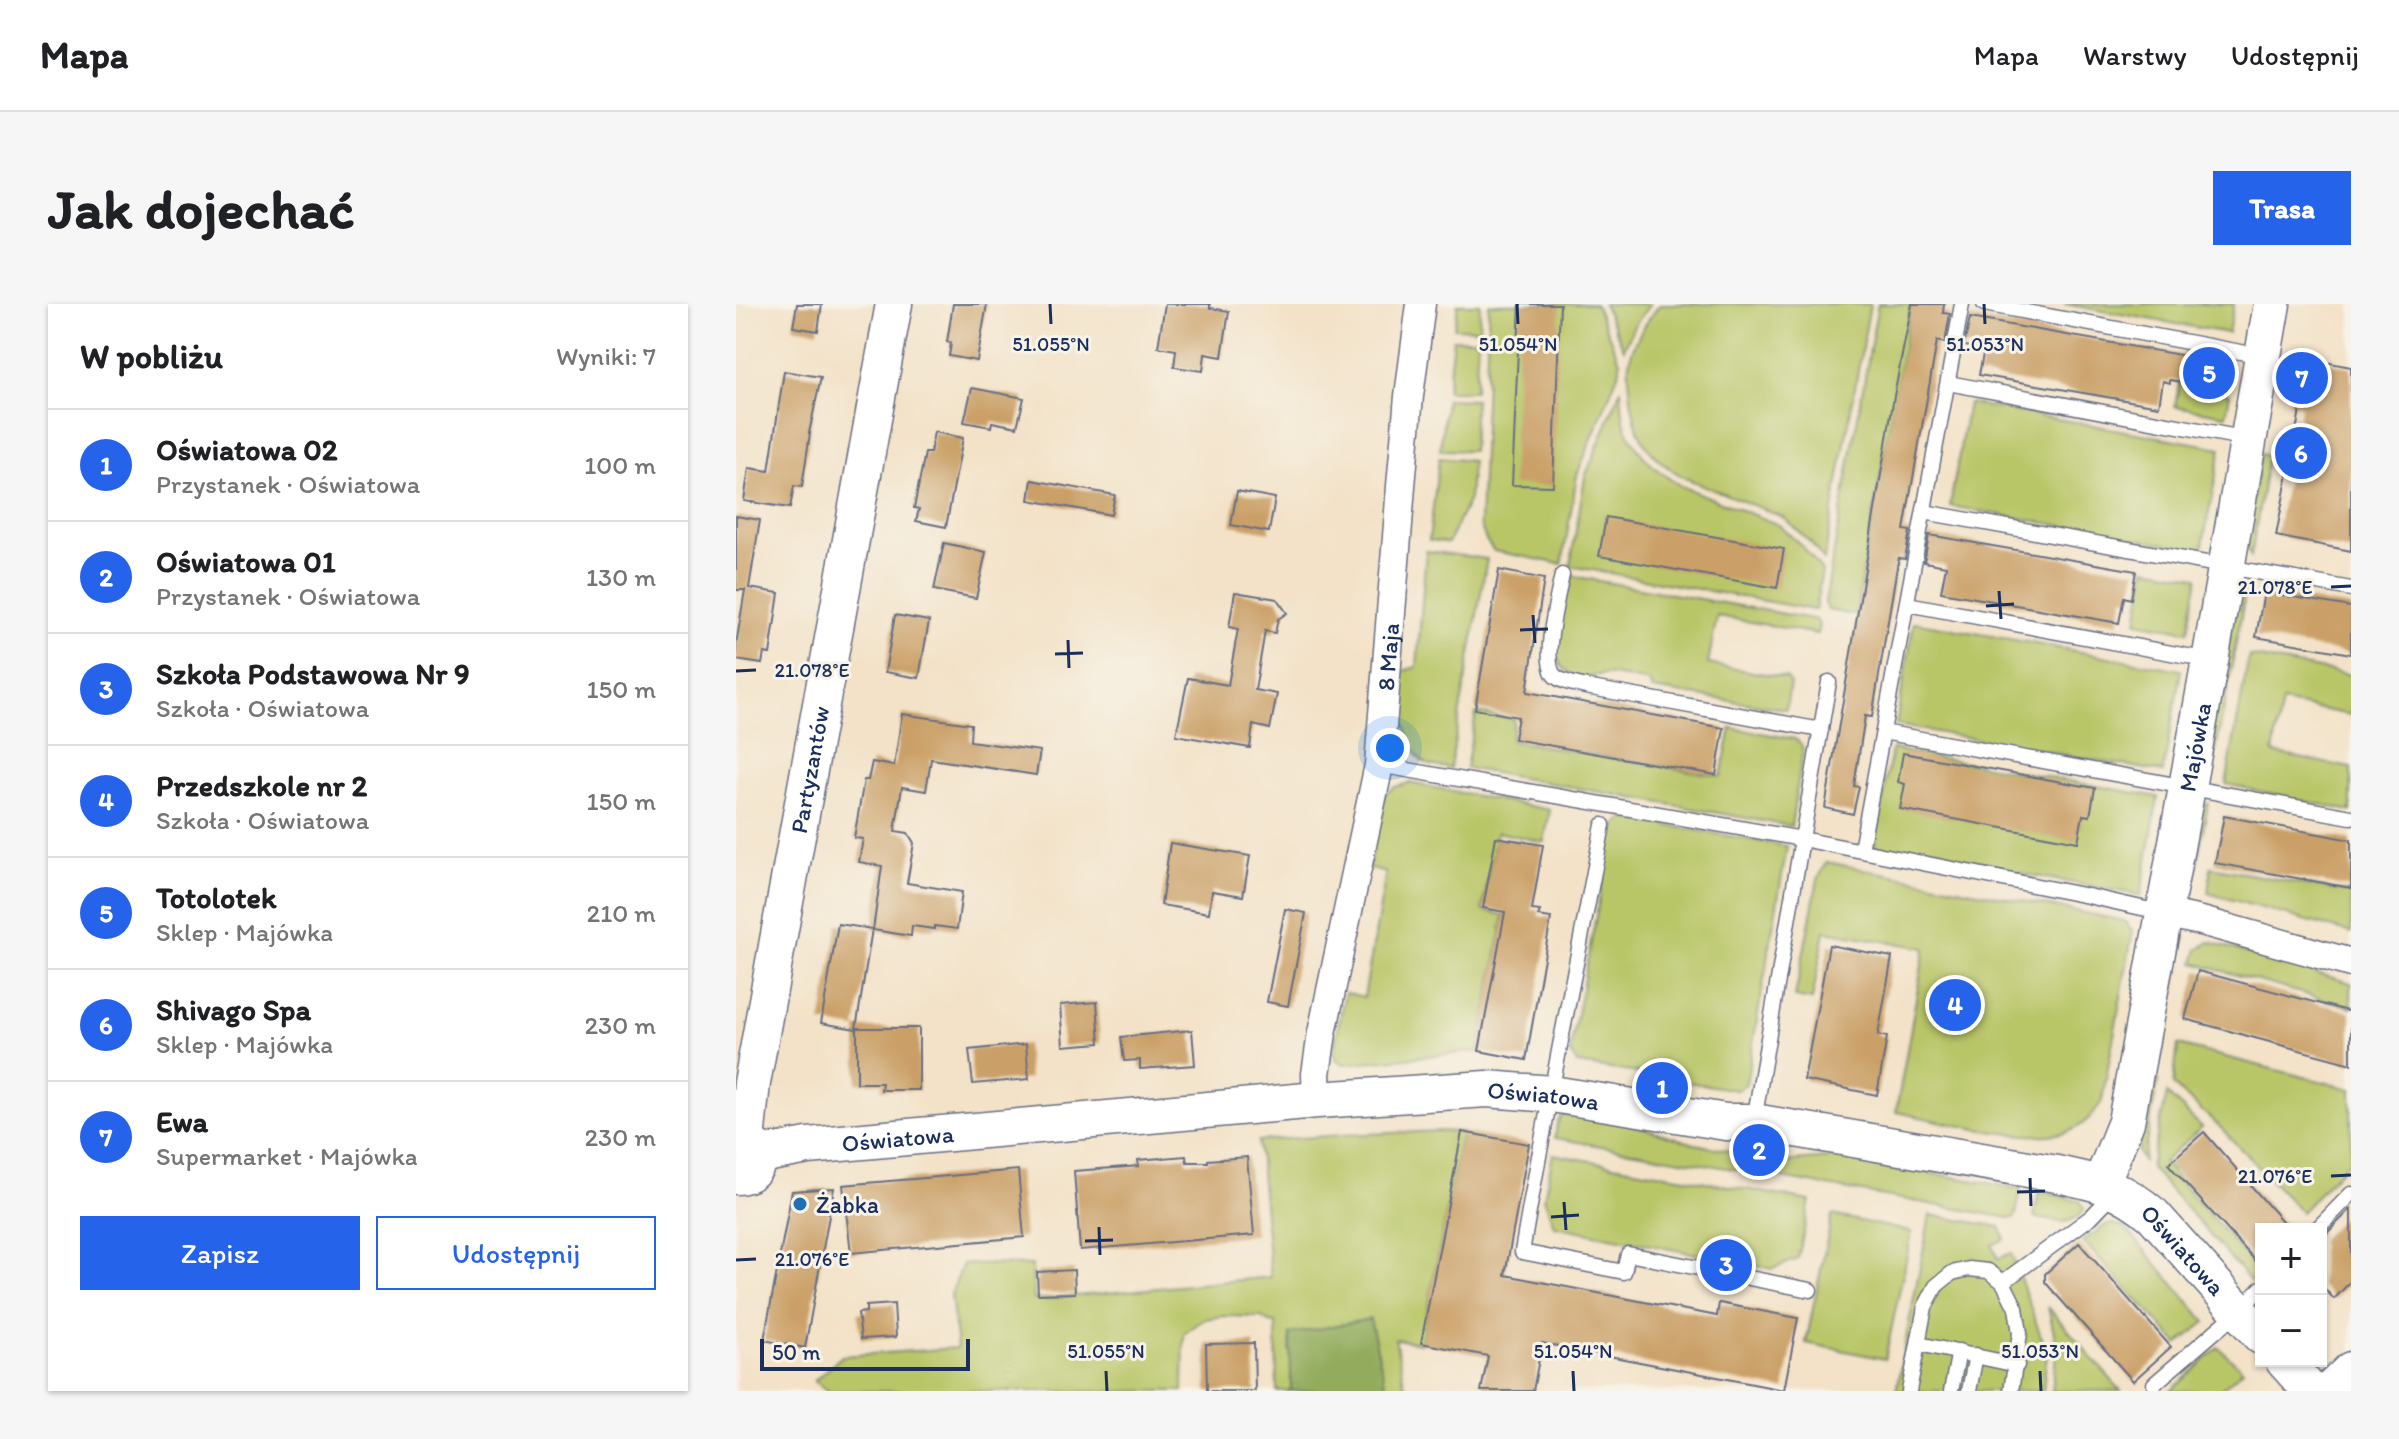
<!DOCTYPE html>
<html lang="pl">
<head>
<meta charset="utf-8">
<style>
  :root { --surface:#fff; --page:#f6f6f6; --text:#202124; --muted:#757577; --line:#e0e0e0; --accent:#2563eb }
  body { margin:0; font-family:Itim,sans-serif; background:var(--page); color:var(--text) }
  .controls { position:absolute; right:24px; bottom:24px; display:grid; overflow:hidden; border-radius:0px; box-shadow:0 2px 6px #0004 }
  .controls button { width:72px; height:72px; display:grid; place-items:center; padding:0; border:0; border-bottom:2px solid var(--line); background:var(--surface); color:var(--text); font:40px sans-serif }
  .scale { position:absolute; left:24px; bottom:20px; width:210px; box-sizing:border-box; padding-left:8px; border:4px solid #1b2f5e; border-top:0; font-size:22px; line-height:28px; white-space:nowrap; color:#1b2f5e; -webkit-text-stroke:6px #f7f3e8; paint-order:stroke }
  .you { position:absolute; left:654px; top:444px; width:28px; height:28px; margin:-20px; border:6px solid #fff; border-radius:50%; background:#1a73e8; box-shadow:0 0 0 12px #1a73e833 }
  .badge { display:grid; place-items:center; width:52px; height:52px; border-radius:50%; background:var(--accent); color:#fff; font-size:26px; font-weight:700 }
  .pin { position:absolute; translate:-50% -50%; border:4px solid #fff; box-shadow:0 2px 8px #0006 }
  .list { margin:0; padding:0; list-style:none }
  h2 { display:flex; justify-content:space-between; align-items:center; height:104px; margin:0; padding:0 32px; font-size:34px }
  h2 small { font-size:26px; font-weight:400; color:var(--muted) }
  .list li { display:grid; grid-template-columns:52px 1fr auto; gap:24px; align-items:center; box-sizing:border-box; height:112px; padding:0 32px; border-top:2px solid var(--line) }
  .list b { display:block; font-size:30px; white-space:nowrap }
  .list p { margin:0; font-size:26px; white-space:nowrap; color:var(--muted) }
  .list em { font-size:26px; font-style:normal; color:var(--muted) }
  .actions { display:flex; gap:16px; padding:24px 32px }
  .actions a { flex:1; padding:18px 0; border:2px solid var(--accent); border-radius:0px; text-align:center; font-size:28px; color:var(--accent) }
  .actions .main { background:var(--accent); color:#fff }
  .map { position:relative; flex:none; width:1615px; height:1087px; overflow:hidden; border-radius:0px }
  header { display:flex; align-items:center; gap:48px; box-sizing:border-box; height:112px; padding:0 40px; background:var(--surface); border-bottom:2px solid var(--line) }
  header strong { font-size:38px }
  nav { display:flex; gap:44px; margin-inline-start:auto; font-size:28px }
  .intro { display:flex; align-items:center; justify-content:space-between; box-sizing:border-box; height:192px; padding:0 48px }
  h1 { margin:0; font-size:56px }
  .button { padding:20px 36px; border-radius:0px; background:var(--accent); color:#fff; font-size:28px; font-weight:700 }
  main { display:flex; gap:48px; padding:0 48px }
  aside { flex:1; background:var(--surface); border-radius:0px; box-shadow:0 2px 6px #0004 }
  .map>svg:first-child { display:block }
  .green { fill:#b9c668; stroke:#6a7a63; stroke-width:2 }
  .forest { fill:#92ab5c; stroke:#566d5d; stroke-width:2 }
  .building { fill:#caa068 }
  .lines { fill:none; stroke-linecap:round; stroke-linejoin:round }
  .service-casing { stroke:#676e83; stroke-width:17 }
  .minor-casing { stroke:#676e83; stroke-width:31 }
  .tertiary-casing { stroke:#676e83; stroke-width:39 }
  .service { stroke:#fff; stroke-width:14 }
  .minor { stroke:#fff; stroke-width:28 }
  .tertiary { stroke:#fff; stroke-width:36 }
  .ticks { fill:none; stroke:#1b2f5e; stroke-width:3 }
  .poi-dot { fill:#1f6fb2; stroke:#f7f3e8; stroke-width:3 }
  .labels { text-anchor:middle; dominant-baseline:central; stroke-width:6; stroke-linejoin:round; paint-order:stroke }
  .street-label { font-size:24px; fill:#1b2f5e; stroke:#f7f3e8 }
  .poi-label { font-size:24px; fill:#1b2f5e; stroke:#f7f3e8; text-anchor:start }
  .ticks-label { font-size:20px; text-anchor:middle; fill:#1b2f5e; stroke:#f7f3e8; stroke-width:6; stroke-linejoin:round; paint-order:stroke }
</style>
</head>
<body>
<header>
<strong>Mapa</strong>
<nav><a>Mapa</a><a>Warstwy</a><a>Udostępnij</a></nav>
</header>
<div class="intro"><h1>Jak dojechać</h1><a class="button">Trasa</a></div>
<main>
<aside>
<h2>W pobliżu<small>Wyniki: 7</small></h2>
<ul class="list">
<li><span class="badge">1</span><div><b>Oświatowa 02</b><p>Przystanek · Oświatowa</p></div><em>100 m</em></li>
<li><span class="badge">2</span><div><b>Oświatowa 01</b><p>Przystanek · Oświatowa</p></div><em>130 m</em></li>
<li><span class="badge">3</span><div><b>Szkoła Podstawowa Nr 9</b><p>Szkoła · Oświatowa</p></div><em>150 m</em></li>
<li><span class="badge">4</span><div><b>Przedszkole nr 2</b><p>Szkoła · Oświatowa</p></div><em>150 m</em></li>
<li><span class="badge">5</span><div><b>Totolotek</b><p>Sklep · Majówka</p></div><em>210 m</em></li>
<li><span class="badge">6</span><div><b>Shivago Spa</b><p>Sklep · Majówka</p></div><em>230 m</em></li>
<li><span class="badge">7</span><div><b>Ewa</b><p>Supermarket · Majówka</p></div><em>230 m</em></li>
</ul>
<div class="actions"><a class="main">Zapisz</a><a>Udostępnij</a></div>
</aside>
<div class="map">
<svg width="1615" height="1087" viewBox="0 0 1615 1087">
  <rect width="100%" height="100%" fill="#f7f3e8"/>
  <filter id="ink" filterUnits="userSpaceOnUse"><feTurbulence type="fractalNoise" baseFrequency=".0125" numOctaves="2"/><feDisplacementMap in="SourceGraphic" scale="16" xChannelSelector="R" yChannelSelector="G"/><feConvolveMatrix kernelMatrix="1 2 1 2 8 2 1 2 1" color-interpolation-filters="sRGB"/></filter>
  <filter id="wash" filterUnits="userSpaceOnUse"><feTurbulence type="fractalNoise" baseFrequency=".006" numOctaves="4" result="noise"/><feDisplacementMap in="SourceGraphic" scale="32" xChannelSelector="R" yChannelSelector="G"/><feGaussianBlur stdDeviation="1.8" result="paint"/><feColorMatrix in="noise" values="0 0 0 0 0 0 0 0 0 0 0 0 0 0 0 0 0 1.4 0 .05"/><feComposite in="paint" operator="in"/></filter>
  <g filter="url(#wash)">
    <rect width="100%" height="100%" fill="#f3e2c8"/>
    <g class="green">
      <path d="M 722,0 L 744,0 L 743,25 L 718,24 Z"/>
      <path d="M 753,0 L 859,0 L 884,57 L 884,65 L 841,171 L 826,260 L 758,247 L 750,236 L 744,220 Z"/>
      <path d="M 867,0 L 914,0 L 898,22 L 888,45 Z"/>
      <path d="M 924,0 L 1134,0 L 1088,256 L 1075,239 L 1047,213 L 949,174 C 908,151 898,130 894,84 C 893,74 891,63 894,54 C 900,33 911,17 924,0 Z"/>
      <path d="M 1142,0 L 1175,0 L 1119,311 L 1092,306 L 1089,298 Z"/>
      <path d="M 1328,0 L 1498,0 L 1492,29 Z"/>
      <path d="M 717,35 L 742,35 L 739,87 L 711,87 Z"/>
      <path d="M 1449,48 L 1492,56 L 1487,88 L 1494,90 L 1490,111 L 1439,102 Z"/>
      <path d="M 885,85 C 886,95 886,107 888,116 C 896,146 919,167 945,182 L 1043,221 L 1068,244 L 1086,267 L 1079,306 L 834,262 L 849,173 Z"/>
      <path d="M 710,95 L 739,96 L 736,147 L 704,146 Z"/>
      <path d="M 1232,99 L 1485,144 L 1466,246 L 1214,202 Z"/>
      <path d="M 1525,150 L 1532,152 L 1515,252 L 1509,240 Z"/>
      <path d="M 703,154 L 736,157 L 733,195 L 712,239 L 693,236 Z"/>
      <path d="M 690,247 L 751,255 L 714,464 C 704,463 691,462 684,455 C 670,441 662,389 660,369 L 681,363 Z"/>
      <path d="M 1410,264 L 1462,273 L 1452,327 L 1401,318 Z"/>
      <path d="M 830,271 L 1081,316 L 1083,322 L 1081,330 L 981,312 L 972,360 L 1051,374 L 1054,380 L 1050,405 L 916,385 L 913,378 C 893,375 866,365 849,375 C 839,372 828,368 823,358 C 813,337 826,295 830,271 Z"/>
      <path d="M 1511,280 L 1475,473 L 1470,462 L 1502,285 Z"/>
      <path d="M 1178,318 L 1445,366 L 1427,468 L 1160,421 Z"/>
      <path d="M 1513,352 L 1615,371 L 1615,411 L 1546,398 L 1537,449 L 1615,464 L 1615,507 L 1490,480 Z"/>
      <path d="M 740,409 L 778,415 L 775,437 L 985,472 L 995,424 L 1059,435 L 1065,440 L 1067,446 L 1055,522 L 730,464 Z"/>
      <path d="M 1156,445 L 1422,493 L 1405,591 L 1138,543 Z"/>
      <path d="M 673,479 L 814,506 L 808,538 L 761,528 L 746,606 L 768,611 L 743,747 L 608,760 L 601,756 L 597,749 L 609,689 L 628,693 L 650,569 L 632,564 L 648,491 L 659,483 Z"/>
      <path d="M 1472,499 L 1457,583 L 1452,569 L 1462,507 Z"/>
      <path d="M 889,514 L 1051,542 L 1010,780 L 1001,786 L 925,774 L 926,765 L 908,764 L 909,770 L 841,760 L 834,747 L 877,524 Z"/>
      <path d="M 1091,558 L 1388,617 L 1397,627 L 1366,797 C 1356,814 1343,827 1322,830 C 1278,837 1205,817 1160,808 L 1189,644 L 1089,627 L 1076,696 L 1059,693 L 1082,575 Z"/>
      <path d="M 1475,563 L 1615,589 L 1615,629 L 1472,589 Z"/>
      <path d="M 1449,634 L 1424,754 L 1419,753 L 1440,641 Z"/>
      <path d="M 1473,638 L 1615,679 L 1615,703 L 1458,659 L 1462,645 Z"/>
      <path d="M 1442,741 L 1615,785 L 1615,855 L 1565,908 L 1483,822 L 1437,781 Z"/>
      <path d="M 1415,774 L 1422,776 L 1407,857 L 1402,848 Z"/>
      <path d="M 1431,790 L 1466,823 L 1427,858 L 1524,968 L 1515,978 L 1414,863 Z"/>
      <path d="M 826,810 L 876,814 L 959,840 L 1006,849 L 1006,861 L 1002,866 L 819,834 L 821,820 Z"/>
      <path d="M 704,827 L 726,828 L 685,1039 L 659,1035 L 670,1087 L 541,1087 L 540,1019 L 533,1018 L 525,1013 L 488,1012 L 468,1015 L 448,1030 L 447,1087 L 98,1087 L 91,1086 L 78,1077 L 106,1052 L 221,1044 L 215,990 L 227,960 L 296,961 L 298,996 L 535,973 L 522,837 L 606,831 Z"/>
      <path d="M 817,850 L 1074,897 L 1062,955 L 1036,965 L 818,922 L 808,894 Z"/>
      <path d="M 1103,853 L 1285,885 L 1280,911 L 1278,914 L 1274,914 L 1045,874 L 1048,858 Z"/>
      <path d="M 1303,887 L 1344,897 L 1348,906 C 1336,924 1316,917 1298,913 Z"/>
      <path d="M 1096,911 L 1176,928 L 1149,1055 L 1070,1039 Z"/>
      <path d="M 1194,911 L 1264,923 L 1269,935 L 1256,941 L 1262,955 L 1275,949 L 1311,1049 L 1307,1087 L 1160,1087 Z"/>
      <path d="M 1376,920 L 1389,923 L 1470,1018 L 1442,1040 L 1347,937 L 1369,922 Z"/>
      <path d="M 1312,1003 L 1385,1087 L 1316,1087 L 1321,1042 Z"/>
      <path d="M 1482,1043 L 1507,1066 L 1483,1087 L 1435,1087 Z"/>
    </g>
    <path class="forest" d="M 634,1015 L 651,1087 L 555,1087 L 554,1030 Z"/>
    <g id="blocks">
      <g class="building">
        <path d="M 61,0 L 86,0 L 82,27 L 57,23 Z"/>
        <path d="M 217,0 L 251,0 L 241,57 L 213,52 L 215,39 L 211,38 Z"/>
        <path d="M 429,0 L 474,0 L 474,4 L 493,7 L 486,53 L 469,50 L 467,67 L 438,63 L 440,46 L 422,43 Z"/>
        <path d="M 784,0 L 824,0 L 817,182 L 776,181 Z"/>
        <path d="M 1176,0 L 1208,0 L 1207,9 L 1214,10 L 1209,39 L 1201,37 L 1168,226 L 1174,227 L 1169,255 L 1163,254 L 1161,263 L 1136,413 L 1129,412 L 1118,482 L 1123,483 L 1117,510 L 1089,504 L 1158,92 Z"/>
        <path d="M 1234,14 L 1490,59 L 1486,85 L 1434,76 L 1434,79 L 1427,77 L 1423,102 L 1243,71 L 1248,45 L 1228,42 Z"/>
        <path d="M 1563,53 L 1615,63 L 1615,247 L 1540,232 L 1565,101 L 1554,99 Z"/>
        <path d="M 48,67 L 85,73 L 73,129 L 74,129 L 66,183 L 58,182 L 54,204 L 8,197 L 13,164 L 33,167 Z"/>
        <path d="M 236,84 L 288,94 L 281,123 L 256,118 L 255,123 L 228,118 Z"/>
        <path d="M 198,128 L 227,134 L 210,223 L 180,217 L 183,205 L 178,204 L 189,149 L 194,149 Z"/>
        <path d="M 296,176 L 379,191 L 375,211 L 293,196 Z"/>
        <path d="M 501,187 L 539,194 L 533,228 L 495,221 Z"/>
        <path d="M 0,212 L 24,216 L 13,284 L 43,289 L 34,350 L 28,349 L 26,360 L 0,356 L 0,341 L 9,286 L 0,286 Z"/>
        <path d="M 870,213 L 1048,245 L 1041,284 L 863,252 Z"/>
        <path d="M 1193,231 L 1400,267 L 1395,295 L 1388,293 L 1383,319 L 1205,288 L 1210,262 L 1188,258 Z"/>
        <path d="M 208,239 L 250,248 L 240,294 L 198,286 Z"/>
        <path d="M 763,266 L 808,275 L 791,388 L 988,424 L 980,471 L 778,435 L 782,413 L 739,405 Z"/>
        <path d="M 499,288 L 541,295 L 551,309 L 542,315 L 539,329 L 529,327 L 519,386 L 541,390 L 534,425 L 517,421 L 514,444 L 440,431 L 452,374 L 492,381 L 502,325 L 493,323 Z"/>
        <path d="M 1528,288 L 1615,303 L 1615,350 L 1520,333 Z"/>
        <path d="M 159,311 L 193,317 L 183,374 L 149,368 Z"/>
        <path d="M 166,410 L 235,420 L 234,437 L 304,447 L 300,471 L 195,455 L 190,487 L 166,483 L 159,527 L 172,529 L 178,539 L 171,579 L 226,588 L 221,625 L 198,622 L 198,625 L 176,622 L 175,632 L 137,626 L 146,562 L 123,558 L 127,535 L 118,534 L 128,476 L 132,476 L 136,458 L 158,462 Z"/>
        <path d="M 1167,449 L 1359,484 L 1354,512 L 1347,511 L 1342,538 L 1164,505 L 1169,480 L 1162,478 Z"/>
        <path d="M 1488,512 L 1615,536 L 1615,584 L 1479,559 Z"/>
        <path d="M 760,533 L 807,541 L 796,606 L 804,607 L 802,612 L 815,614 L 790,756 L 743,747 L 769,608 L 747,604 Z"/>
        <path d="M 434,539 L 514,552 L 507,592 L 476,587 L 473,609 L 425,601 Z"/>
        <path d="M 549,605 L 570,609 L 552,702 L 531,698 Z"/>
        <path d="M 102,620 L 136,625 L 120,725 L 85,719 Z"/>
        <path d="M 1093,641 L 1156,653 L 1142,731 L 1151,733 L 1141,791 L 1068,776 Z"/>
        <path d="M 1462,667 L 1615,708 L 1615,760 L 1449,715 Z"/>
        <path d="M 361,698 L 364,739 L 327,742 L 324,701 Z"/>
        <path d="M 121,724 L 183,724 L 183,786 L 145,786 L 146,779 L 121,779 Z"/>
        <path d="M 456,726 L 459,761 L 404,765 L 404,756 L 388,757 L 385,733 Z"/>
        <path d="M 290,740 L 293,775 L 237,780 L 233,746 Z"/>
        <path d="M 726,828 L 793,840 L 769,971 L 981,1012 L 983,999 L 1062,1014 L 1048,1086 L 806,1039 L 797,1087 L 745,1087 L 752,1052 L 685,1039 Z"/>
        <path d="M 1468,828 L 1553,925 L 1525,925 L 1525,963 L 1432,860 Z"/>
        <path d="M 450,852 L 451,858 L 472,858 L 472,856 L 511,853 L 518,931 L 344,946 L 338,867 L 403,862 L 402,856 Z"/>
        <path d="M 282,866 L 288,933 L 115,949 L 107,881 Z"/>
        <path d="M 98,884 L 69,1044 L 28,1036 L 56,887 Z"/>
        <path d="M 1615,905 L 1615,977 L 1598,995 L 1585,981 L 1585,935 Z"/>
        <path d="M 1343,939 L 1435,1043 L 1397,1077 L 1309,978 L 1309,970 Z"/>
        <path d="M 338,966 L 339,989 L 302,990 L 301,968 Z"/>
        <path d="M 158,1000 L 160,1033 L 125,1035 L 122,1009 L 130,1008 L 130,1002 Z"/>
        <path d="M 518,1039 L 519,1087 L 471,1087 L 470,1040 Z"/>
      </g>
    </g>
  </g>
  <g filter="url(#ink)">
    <use href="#blocks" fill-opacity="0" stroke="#676e83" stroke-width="2"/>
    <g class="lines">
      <defs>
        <g id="service">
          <path d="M 1248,0 L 1526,52"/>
          <path d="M 1212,79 L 1512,135"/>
          <path d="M 1188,208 L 1615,285"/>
          <path d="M 826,271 C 822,291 805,358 819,372 C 827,379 840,380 850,383 L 1085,426"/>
          <path d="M 1171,300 L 1473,356"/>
          <path d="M 1147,428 L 1615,513"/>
          <path d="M 643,461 L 1066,535 L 1093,378"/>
          <path d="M 867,521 C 840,663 810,805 786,948 L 888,968 L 892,950 L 1074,986"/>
          <path d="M 1125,546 L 1226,0"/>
          <path d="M 1018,817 L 1066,535 L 1352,592 L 1428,609"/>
          <path d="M 1581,925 L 1615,890"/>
          <path d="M 1267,978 L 1355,913 L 1378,889"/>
          <path d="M 1183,1040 L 1281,1061"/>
          <path d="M 1418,1080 L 1503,1007 L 1525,984"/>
          <path d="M 1173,1087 L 1189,1003 L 1200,982 L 1216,969 L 1233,965 L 1252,967 L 1267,978 L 1280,1004 L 1284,1029 L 1275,1087"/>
          <path d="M 1215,1087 L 1223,1047"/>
          <path d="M 1233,1087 L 1240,1051"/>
        </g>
        <g id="minor">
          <path d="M 1428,609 L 1469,618 L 1615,659"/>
          <path id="s1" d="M 581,796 L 580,770 L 586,729 L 643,461 L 665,182 L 673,92 L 685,0"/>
        </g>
        <g id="tertiary">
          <path id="s2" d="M 10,836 L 16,779 L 158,0"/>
          <path id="s3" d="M 23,851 L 72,842 L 581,796 L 751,785 L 816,790 L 990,818 L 1018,818 L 1321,870 C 1362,879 1384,883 1417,911 L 1525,1032"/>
          <path d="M 0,872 C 16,872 26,861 20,844 L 9,836"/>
          <path id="s4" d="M 1365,880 L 1390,818 L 1474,357 L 1536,0"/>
          <path d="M 1548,1057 L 1575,1087"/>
          <path d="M 1593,1087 L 1615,1066"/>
        </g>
      </defs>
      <use href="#service" class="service-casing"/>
      <use href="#minor" class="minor-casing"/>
      <use href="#tertiary" class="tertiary-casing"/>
      <use href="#service" class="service"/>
      <use href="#minor" class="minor"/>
      <use href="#tertiary" class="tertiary"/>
    </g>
  </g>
  <path class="ticks" d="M 314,0 L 315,20M 781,0 L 782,20M 1248,0 L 1249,20M 1595,283 L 1615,282M 1263,287 L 1265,315M 1250,302 L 1278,300M 797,311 L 799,339M 784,326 L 812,325M 332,336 L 333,364M 319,350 L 347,349M 0,367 L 20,366M 1595,872 L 1615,871M 1294,874 L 1295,902M 1281,888 L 1309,887M 828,898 L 830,926M 815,913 L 843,911M 363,923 L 364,951M 349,937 L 377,936M 0,956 L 20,955M 370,1067 L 371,1087M 837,1067 L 838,1087M 1304,1067 L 1305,1087"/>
  <circle class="poi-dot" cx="64" cy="900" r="8"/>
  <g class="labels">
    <g class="street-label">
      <text stroke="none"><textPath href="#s1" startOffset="450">8 Maja</textPath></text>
      <text stroke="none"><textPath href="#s4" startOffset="448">Majówka</textPath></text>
      <text stroke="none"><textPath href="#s2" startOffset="376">Partyzantów</textPath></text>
      <text stroke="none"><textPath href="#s3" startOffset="788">Oświatowa</textPath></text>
      <text stroke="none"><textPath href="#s3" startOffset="140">Oświatowa</textPath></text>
      <text stroke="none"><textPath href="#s3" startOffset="1460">Oświatowa</textPath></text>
    </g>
    <g class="poi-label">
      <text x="80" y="900">Żabka</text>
    </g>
  </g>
  <g class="ticks-label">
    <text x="315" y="47">51.055°N</text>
    <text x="782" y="47">51.054°N</text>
    <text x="1249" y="47">51.053°N</text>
    <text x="1539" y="290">21.078°E</text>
    <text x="76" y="373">21.078°E</text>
    <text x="1539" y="879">21.076°E</text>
    <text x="76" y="962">21.076°E</text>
    <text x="370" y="1054">51.055°N</text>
    <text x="837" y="1054">51.054°N</text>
    <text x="1304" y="1054">51.053°N</text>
  </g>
</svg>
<div class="controls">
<button>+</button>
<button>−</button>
</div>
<div class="scale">50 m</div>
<div class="you"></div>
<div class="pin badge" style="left:926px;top:784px">1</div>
<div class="pin badge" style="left:1023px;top:846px">2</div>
<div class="pin badge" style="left:990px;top:961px">3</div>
<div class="pin badge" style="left:1219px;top:701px">4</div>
<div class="pin badge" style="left:1473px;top:69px">5</div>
<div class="pin badge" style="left:1565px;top:149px">6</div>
<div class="pin badge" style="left:1566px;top:74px">7</div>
</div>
</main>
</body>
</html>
